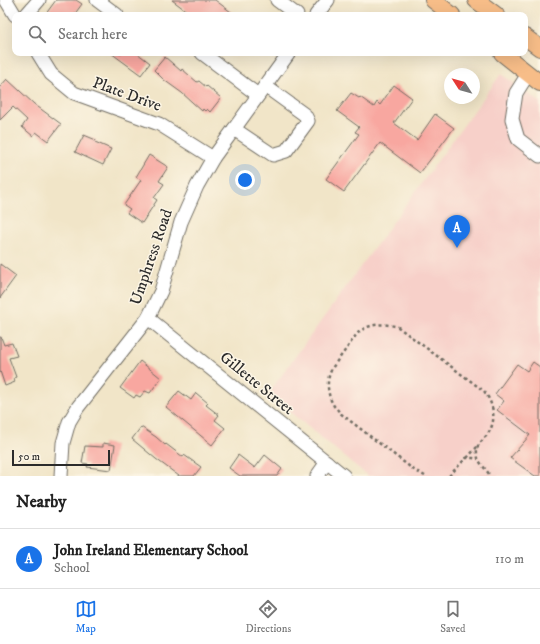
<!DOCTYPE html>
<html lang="en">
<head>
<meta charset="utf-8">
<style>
  :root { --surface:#fff; --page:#f2f2f2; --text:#222; --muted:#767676; --line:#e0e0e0; --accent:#1a73e8 }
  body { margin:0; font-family:"IM FELL DW Pica",serif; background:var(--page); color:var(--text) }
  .compass { position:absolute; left:444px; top:68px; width:36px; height:36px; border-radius:50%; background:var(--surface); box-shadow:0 4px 16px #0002; rotate:306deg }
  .scale { position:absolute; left:12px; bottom:10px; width:98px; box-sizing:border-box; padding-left:4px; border:2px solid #2b2b2b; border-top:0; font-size:11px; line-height:14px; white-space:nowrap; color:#2b2b2b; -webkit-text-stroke:3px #fcf5e5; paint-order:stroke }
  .you { position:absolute; left:245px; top:180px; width:14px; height:14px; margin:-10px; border:3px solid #fff; border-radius:50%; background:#1a73e8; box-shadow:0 0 0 6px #1a73e833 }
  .badge { display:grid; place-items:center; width:26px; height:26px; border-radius:50%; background:var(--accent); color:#fff; font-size:13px; font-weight:700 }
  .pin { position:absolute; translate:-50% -33px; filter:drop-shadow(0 1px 2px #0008) }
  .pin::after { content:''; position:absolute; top:21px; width:14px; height:12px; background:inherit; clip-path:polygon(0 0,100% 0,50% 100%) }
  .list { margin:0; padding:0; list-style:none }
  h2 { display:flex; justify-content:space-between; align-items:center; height:52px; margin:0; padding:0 16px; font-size:17px }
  h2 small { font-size:13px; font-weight:400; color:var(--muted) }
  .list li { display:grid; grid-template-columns:26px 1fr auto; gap:12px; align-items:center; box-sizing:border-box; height:60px; padding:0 16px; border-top:1px solid var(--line) }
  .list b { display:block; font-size:15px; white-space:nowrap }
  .list p { margin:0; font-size:13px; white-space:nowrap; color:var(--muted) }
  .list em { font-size:13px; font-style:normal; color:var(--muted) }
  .icon { flex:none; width:22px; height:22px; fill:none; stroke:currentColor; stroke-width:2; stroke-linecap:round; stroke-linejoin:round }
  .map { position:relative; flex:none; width:540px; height:476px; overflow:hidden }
  .search { position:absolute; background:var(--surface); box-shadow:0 4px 16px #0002; left:12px; right:12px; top:12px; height:44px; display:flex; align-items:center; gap:10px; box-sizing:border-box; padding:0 14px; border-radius:8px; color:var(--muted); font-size:15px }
  .sheet { height:112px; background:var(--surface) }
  nav { display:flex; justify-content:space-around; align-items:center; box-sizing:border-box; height:56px; border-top:1px solid var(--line); background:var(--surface); font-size:11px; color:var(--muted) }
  nav a { display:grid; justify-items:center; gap:2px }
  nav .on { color:var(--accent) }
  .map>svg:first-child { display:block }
  .built { fill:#f7d0c9 }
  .building { fill:#f8a7a0 }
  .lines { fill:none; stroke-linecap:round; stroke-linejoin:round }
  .minor-casing { stroke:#706c62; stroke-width:15 }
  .major-casing { stroke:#706c62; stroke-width:18 }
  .path { stroke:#706c62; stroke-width:2.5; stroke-dasharray:3 3; stroke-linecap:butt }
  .minor { stroke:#fff; stroke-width:13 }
  .major { stroke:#f7bd88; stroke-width:16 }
  .labels { text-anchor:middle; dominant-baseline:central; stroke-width:3; stroke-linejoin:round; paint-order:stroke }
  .street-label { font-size:16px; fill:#2b2b2b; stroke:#fcf5e5 }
</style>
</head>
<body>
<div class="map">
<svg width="540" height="476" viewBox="0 0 540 476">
  <rect width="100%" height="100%" fill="#fcf5e5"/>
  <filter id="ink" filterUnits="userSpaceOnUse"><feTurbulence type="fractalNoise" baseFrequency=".025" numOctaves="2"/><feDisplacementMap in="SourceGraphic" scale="8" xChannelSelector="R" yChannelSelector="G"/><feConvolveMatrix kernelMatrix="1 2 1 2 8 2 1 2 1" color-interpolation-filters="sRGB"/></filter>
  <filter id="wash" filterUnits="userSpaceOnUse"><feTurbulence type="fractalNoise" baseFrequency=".012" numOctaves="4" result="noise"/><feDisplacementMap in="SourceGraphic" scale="16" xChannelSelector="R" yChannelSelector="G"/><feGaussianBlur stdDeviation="0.9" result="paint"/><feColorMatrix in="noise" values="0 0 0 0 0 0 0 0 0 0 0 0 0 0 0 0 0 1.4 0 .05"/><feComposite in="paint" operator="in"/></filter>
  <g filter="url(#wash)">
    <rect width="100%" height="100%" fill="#f1e5c8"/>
    <path class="built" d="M 501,74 L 540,102 L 540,476 L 368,476 L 268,394 Z"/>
    <g id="blocks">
      <g class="building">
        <path d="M 56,0 L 76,0 L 82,4 L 74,15 L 45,15 Z"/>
        <path d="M 172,0 L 215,0 L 235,15 L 192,15 Z"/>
        <path d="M 111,53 L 137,53 L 150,63 L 141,75 Z"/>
        <path d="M 165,57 L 181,71 L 182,69 L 197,82 L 199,81 L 206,87 L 207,86 L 221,98 L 210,112 L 207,109 L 205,111 L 203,109 L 202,111 L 182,93 L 164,80 L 154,70 Z"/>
        <path d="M 7,79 L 34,104 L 61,124 L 48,141 L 36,132 L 33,136 L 22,127 L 27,120 L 13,107 L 0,120 L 0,87 Z"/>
        <path d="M 394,85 L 412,98 L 394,123 L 417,140 L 435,114 L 454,128 L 420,173 L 380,143 L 344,192 L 326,179 L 359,134 L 355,132 L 359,127 L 337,111 L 351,93 L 359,98 L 360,97 L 374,107 L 377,102 L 380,105 Z"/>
        <path d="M 84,135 L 96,140 L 95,142 L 111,149 L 103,165 L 75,152 Z"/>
        <path d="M 149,155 L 168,167 L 159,181 L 164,184 L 154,198 L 157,200 L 142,223 L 127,213 L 130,209 L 124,205 L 141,180 L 136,177 Z"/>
        <path d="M 0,264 L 16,276 L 0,298 Z"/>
        <path d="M 0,337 L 1,337 L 4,345 L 12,343 L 17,356 L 9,358 L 16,377 L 14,378 L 15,382 L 5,386 L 0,371 Z"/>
        <path d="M 140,361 L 161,378 L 150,393 L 145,391 L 140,397 L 136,395 L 134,398 L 120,388 Z"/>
        <path d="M 533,362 L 540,367 L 540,476 L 535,476 L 510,458 L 530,435 L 497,410 L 504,401 L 495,394 L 517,364 L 527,371 Z"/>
        <path d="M 179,391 L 191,400 L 196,393 L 208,403 L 206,405 L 219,415 L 215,420 L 225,428 L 212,445 L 166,407 Z"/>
        <path d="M 141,427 L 156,437 L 165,445 L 166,444 L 183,457 L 184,455 L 201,467 L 194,476 L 179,476 L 156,459 L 132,439 Z"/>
        <path d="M 103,443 L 115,445 L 111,470 L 87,467 L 88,464 L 82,463 L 85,446 L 103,447 Z"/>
        <path d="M 238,455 L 255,468 L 265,455 L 282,469 L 277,476 L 240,476 L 229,468 Z"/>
      </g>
    </g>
  </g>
  <g filter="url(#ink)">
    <use href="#blocks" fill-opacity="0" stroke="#706c62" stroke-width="1"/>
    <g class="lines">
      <defs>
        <g id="minor">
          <path d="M 6,0 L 15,15"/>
          <path d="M 97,0 L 117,15"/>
          <path d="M 277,0 L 297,15"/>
          <path d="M 26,15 L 39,0"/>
          <path d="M 316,15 L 328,0"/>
          <path d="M 38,53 L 51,74 L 74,93 L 159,124 L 213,158"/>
          <path d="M 202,53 L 258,95"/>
          <path d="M 528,74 L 516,93 L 512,119 L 518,139 L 540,156"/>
          <path d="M 234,129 L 273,155 L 286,151 L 308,121 L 305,115 L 265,86"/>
          <path d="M 148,318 L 344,476"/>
          <path d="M 61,476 L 63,443 L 69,422 L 78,407 L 148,318 L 161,291 L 181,222 L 197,186 L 213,158 L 289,53"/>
          <path d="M 317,476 L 327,462"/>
        </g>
        <g id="major">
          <path d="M 433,0 L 452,15"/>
          <path d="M 476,0 L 496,15"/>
          <path d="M 525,37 L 540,48"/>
          <path d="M 502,53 L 540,83"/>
        </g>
      </defs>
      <use href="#minor" class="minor-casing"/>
      <use href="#major" class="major-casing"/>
      <g class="path">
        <path d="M 467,458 L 477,447"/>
        <path d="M 425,476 L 414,470 L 340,413 C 338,410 336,408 334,406 C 328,397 326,383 330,373 C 333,365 339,359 344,352 C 349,346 353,338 359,332 C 370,323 385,323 398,327 L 484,391 C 493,403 497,419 489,432 C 486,437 481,441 478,446 C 476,449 477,455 478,458 C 480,464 487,470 490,476"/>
        <path d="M 449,476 L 466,458 L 473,458 L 478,459"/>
      </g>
      <use href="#minor" class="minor"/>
      <use href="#major" class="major"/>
    </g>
  </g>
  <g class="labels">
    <g class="street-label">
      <text transform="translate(127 94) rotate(20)">Plate Drive</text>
      <text transform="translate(151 257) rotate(-71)">Umphress Road</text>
      <text transform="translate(257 383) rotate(39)">Gillette Street</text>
    </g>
  </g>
</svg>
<svg class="compass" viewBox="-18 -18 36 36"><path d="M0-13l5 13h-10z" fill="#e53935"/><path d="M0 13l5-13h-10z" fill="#767676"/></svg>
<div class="scale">50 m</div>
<div class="you"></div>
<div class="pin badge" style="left:457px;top:248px">A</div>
<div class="search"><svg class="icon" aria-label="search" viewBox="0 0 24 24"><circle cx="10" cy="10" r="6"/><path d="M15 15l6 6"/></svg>Search here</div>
</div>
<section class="sheet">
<h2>Nearby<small></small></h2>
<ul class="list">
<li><span class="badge">A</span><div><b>John Ireland Elementary School</b><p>School</p></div><em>110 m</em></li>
</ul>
</section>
<nav>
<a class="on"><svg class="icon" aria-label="map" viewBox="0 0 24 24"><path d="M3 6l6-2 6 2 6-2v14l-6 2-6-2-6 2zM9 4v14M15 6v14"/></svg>Map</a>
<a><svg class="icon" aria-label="directions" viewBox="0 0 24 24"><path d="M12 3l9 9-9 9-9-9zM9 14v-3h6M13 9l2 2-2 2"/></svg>Directions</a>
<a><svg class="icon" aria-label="saved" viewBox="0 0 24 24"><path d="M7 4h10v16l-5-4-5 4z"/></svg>Saved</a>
</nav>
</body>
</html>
